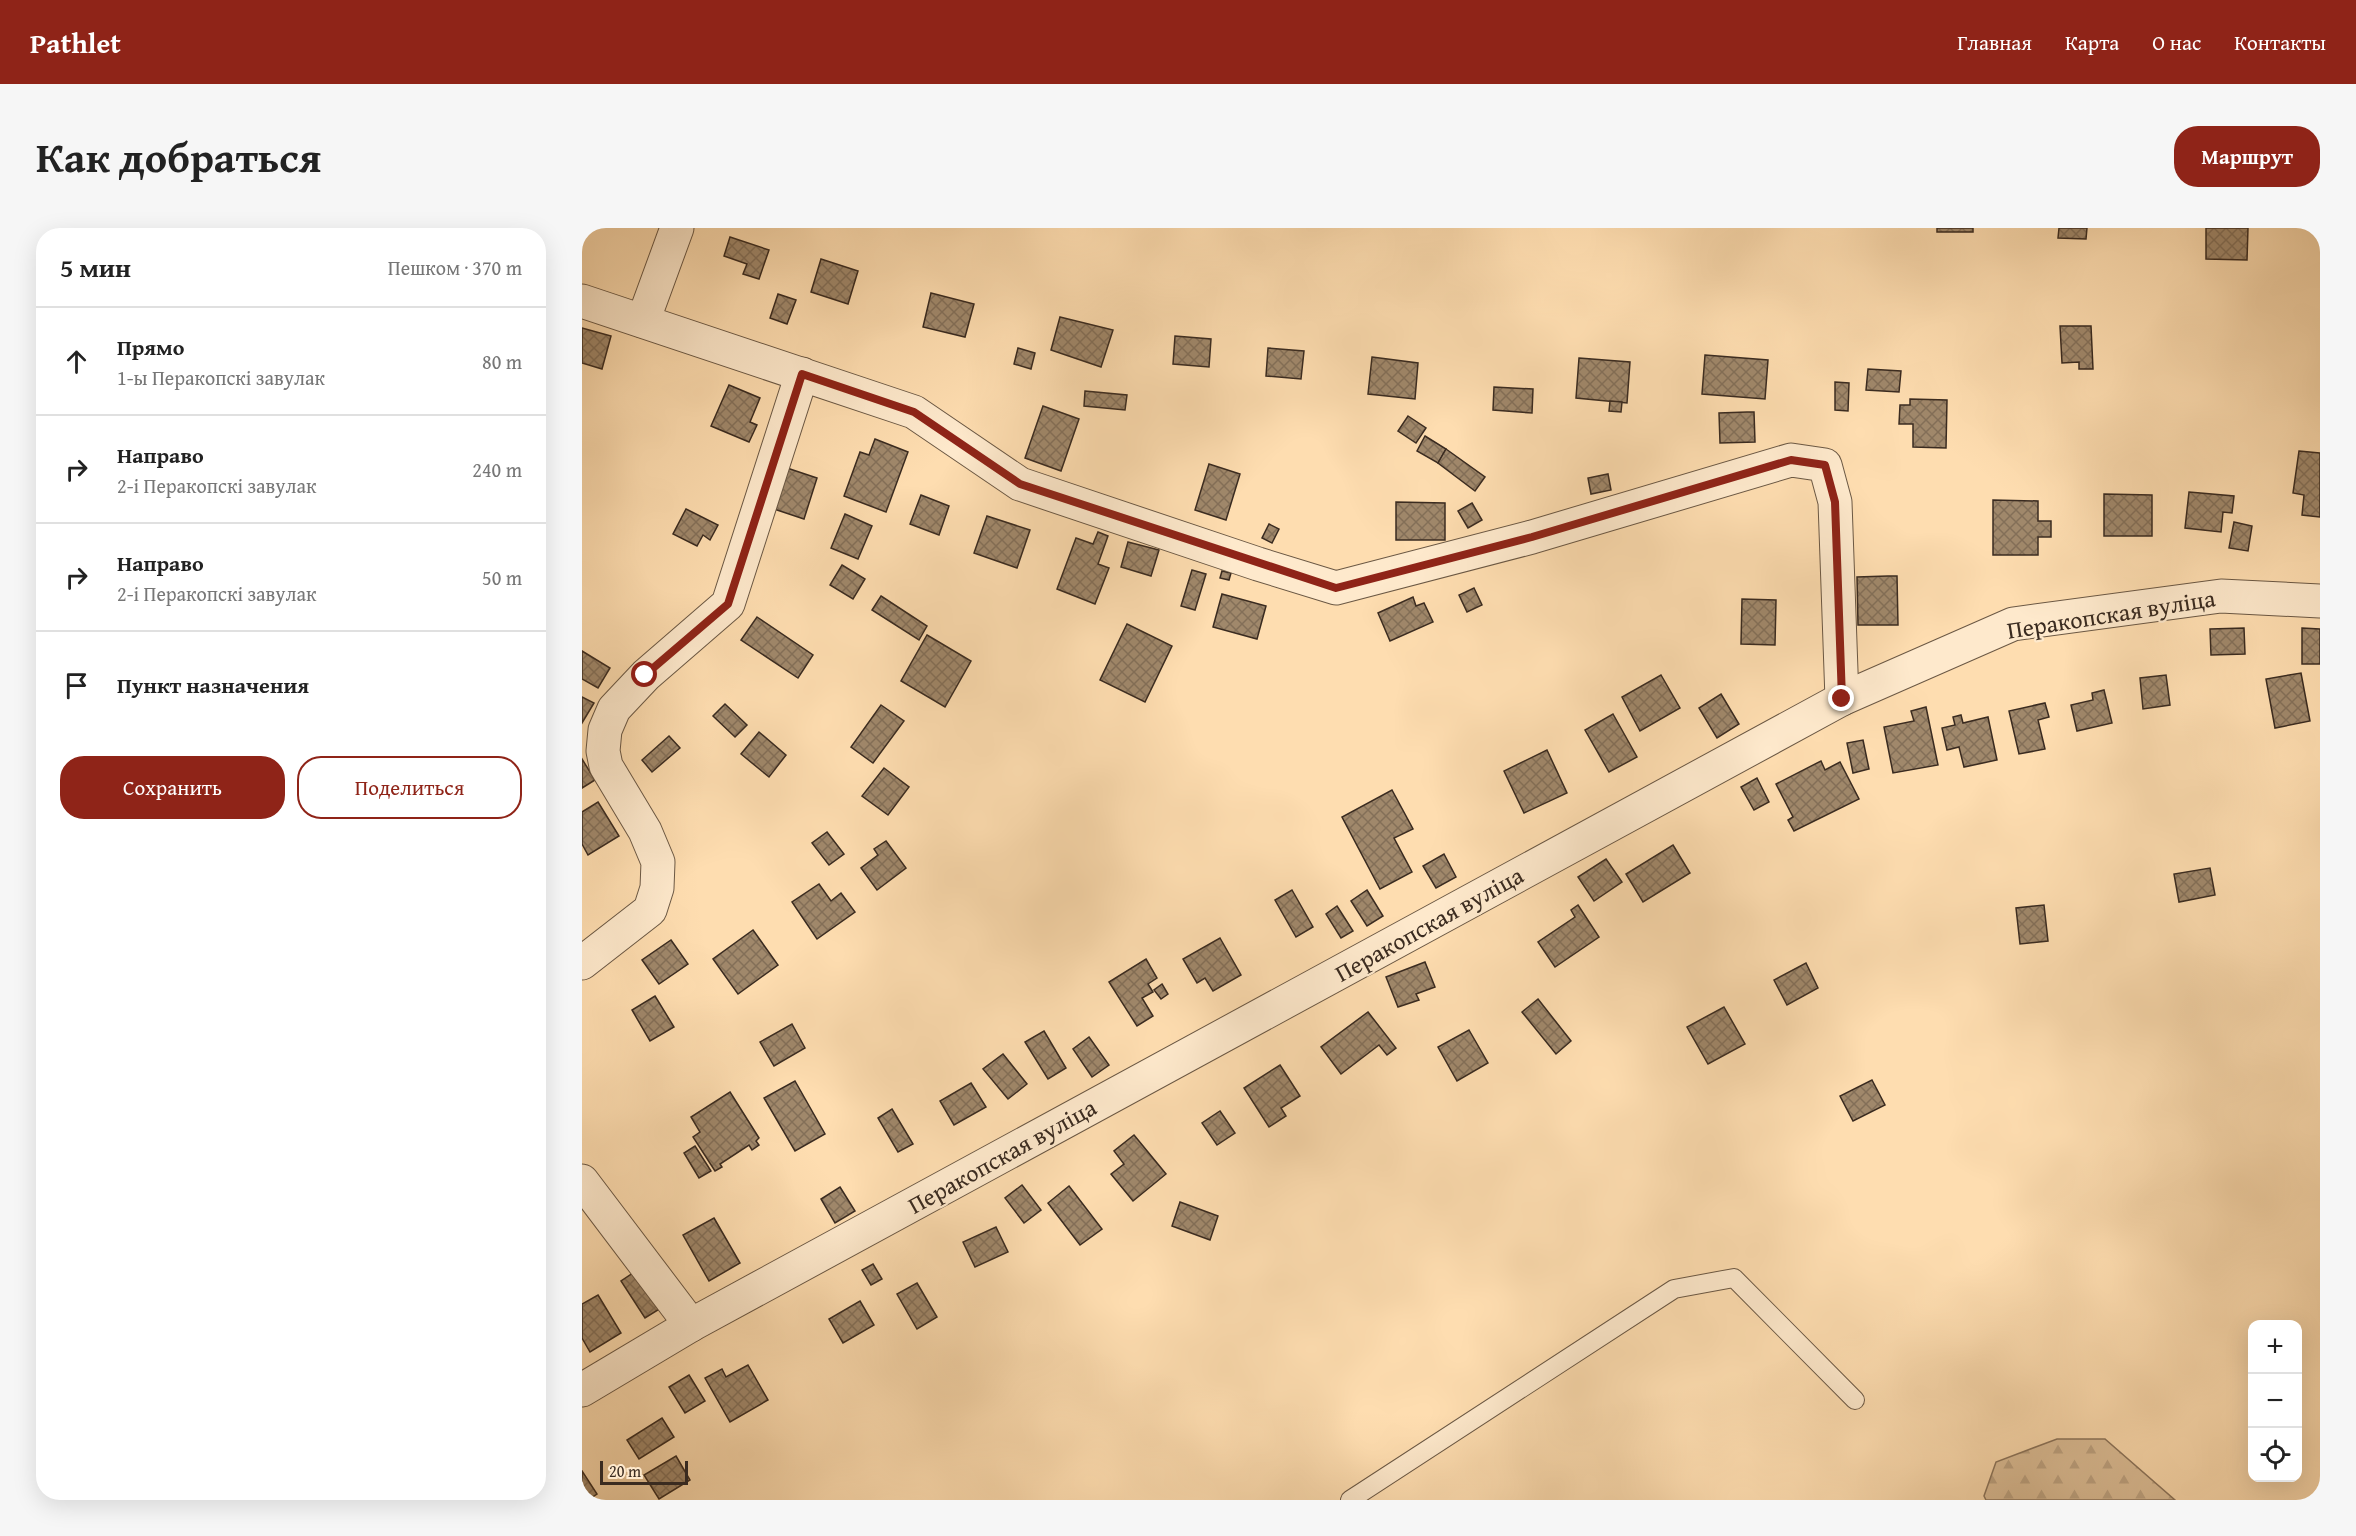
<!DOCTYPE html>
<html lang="ru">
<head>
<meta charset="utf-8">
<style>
  :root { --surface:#fff; --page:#f6f6f6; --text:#222; --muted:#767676; --line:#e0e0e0; --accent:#8f2418 }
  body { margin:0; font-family:"Gentium Book Plus",serif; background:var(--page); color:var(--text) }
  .controls { position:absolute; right:18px; bottom:18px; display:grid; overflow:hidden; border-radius:12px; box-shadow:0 6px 24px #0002 }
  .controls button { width:54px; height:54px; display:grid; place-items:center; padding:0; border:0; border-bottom:2px solid var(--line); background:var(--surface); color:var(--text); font:30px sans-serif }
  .scale { position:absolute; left:18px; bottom:15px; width:88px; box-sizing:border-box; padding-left:6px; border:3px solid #3a2b20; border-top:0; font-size:16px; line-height:21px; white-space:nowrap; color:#3a2b20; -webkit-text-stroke:4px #fee9cc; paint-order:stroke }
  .stop { position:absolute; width:18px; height:18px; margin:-14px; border:4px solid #8f2418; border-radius:50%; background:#fff }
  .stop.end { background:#8f2418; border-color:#fff; box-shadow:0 2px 6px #0008 }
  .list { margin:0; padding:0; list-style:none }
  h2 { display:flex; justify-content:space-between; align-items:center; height:78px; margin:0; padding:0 24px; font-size:26px }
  h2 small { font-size:20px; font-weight:400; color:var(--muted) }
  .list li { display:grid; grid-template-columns:39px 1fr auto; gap:18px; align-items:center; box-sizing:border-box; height:108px; padding:0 24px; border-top:2px solid var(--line) }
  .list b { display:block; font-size:22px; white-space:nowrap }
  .list p { margin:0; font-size:20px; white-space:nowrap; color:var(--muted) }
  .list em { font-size:20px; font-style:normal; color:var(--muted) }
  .actions { display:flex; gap:12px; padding:18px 24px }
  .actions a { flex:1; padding:14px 0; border:2px solid var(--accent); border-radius:24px; text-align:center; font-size:21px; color:var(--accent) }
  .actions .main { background:var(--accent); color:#fff }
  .icon { flex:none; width:33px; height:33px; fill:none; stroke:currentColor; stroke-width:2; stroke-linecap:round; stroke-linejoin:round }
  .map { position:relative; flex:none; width:1738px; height:1272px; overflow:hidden; border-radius:24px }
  header { display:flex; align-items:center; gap:36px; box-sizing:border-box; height:84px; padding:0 30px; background:var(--accent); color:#fff }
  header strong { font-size:28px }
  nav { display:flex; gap:33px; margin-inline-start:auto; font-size:21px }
  .intro { display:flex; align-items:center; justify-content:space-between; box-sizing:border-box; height:144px; padding:0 36px }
  h1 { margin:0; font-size:42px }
  .button { padding:15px 27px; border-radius:24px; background:var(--accent); color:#fff; font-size:21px; font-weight:700 }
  main { display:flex; gap:36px; padding:0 36px }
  aside { flex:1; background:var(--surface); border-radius:24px; box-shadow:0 6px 24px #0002 }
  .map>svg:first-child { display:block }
  .forest { fill:url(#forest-firs); stroke:#8c755c; stroke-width:1.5 }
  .building { fill:url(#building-cross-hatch); stroke:#3a2b20; stroke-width:1.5 }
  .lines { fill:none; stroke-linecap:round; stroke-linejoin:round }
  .service-casing { stroke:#6b5844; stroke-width:20 }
  .minor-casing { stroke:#6b5844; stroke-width:35 }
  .service { stroke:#fee9cc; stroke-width:18 }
  .minor { stroke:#fee9cc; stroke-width:33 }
  .route { stroke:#8f2418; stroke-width:8 }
  .labels { text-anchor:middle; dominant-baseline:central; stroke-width:4.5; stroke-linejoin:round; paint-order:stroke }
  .street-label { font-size:24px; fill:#3a2b20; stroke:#fee9cc }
</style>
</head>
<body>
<header>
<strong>Pathlet</strong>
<nav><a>Главная</a><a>Карта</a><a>О нас</a><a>Контакты</a></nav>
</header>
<div class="intro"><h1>Как добраться</h1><a class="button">Маршрут</a></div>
<main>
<aside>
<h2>5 мин<small>Пешком · 370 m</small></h2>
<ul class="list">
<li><svg class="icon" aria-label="ahead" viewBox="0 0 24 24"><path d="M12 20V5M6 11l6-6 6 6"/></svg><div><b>Прямо</b><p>1-ы Перакопскі завулак</p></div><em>80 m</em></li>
<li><svg class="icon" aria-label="right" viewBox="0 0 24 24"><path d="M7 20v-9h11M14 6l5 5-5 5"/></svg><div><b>Направо</b><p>2-і Перакопскі завулак</p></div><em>240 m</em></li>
<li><svg class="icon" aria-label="right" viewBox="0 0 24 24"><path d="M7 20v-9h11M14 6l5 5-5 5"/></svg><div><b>Направо</b><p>2-і Перакопскі завулак</p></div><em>50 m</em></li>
<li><svg class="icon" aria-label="arrive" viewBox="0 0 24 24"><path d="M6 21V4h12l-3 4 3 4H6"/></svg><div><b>Пункт назначения</b></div></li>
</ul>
<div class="actions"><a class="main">Сохранить</a><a>Поделиться</a></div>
</aside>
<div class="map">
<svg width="1738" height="1272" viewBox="0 0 1738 1272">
  <defs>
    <pattern id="forest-firs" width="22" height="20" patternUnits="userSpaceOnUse" patternTransform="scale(1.5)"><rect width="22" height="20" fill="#ddbf98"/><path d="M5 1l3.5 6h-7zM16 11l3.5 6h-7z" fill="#bea483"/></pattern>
    <pattern id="building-cross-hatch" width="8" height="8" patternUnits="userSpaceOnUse" patternTransform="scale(1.5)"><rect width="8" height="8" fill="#a0886b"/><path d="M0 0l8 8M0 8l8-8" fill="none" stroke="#836f58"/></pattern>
  </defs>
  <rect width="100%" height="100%" fill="#feddb0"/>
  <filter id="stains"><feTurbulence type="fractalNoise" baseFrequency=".00333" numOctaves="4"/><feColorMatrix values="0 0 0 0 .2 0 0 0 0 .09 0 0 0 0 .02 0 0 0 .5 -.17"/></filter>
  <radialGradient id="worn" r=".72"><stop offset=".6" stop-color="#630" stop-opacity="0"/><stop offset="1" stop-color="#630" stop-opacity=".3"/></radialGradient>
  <path class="forest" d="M 1475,1211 L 1523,1211 L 1593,1272 L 1404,1272 L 1402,1268 L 1414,1234 Z"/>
  <g class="building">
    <rect x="1355" y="0" width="36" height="4"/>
    <path d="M 1477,0 L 1505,0 L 1504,11 L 1476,10 Z"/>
    <path d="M 1624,0 L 1666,0 L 1665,32 L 1624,31 Z"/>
    <path d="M 148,9 L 187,22 L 177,51 L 161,46 L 165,36 L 142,28 Z"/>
    <path d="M 239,31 L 276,43 L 266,76 L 229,64 Z"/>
    <path d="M 349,65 L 392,76 L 383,109 L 341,99 Z"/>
    <path d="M 196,66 L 214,72 L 205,96 L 188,90 Z"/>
    <path d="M 478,89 L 531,102 L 519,139 L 469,122 Z"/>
    <path d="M 1478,98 L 1509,98 L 1511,141 L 1497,141 L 1497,134 L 1480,135 Z"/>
    <path d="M 0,100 L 29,108 L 20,141 L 0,135 Z"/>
    <path d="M 593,108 L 629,111 L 627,139 L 591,136 Z"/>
    <path d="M 436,120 L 453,125 L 449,141 L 432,136 Z"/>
    <path d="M 686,120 L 722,123 L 719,151 L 684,148 Z"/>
    <path d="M 1123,127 L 1186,132 L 1183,171 L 1120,166 Z"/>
    <path d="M 790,129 L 836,135 L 833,171 L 786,166 Z"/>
    <path d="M 997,130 L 1048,134 L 1045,175 L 994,170 Z"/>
    <path d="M 1286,141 L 1319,143 L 1317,164 L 1284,162 Z"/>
    <path d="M 1253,154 L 1267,155 L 1266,183 L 1253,182 Z"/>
    <path d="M 147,157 L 178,170 L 168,194 L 175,197 L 167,214 L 129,198 Z"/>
    <path d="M 912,159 L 951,161 L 950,185 L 911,182 Z"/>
    <path d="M 503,163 L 545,167 L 543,182 L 502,178 Z"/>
    <path d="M 1328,171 L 1365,172 L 1364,220 L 1331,219 L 1331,196 L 1317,196 L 1318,177 L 1328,177 Z"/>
    <path d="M 1028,173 L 1040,174 L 1039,184 L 1027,183 Z"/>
    <path d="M 461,178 L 497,191 L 479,243 L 443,230 Z"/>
    <path d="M 1165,184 L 1172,184 L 1173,214 L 1138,215 L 1137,185 Z"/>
    <path d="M 826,188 L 844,200 L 834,215 L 816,203 Z"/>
    <path d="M 843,208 L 864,221 L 856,235 L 835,223 Z"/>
    <path d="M 293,211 L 326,224 L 304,284 L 262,268 L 278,224 L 287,227 Z"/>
    <path d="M 864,221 L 903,249 L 893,263 L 856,235 Z"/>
    <path d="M 1717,223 L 1738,225 L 1738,289 L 1720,287 L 1722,267 L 1711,265 Z"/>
    <path d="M 627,236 L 658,246 L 644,292 L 613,282 Z"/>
    <path d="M 205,240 L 235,250 L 222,291 L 192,281 Z"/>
    <path d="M 1026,246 L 1029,262 L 1009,266 L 1006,250 Z"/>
    <path d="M 1607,264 L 1652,268 L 1650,285 L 1641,284 L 1639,304 L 1603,300 Z"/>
    <path d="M 1522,266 L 1570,267 L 1570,308 L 1522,308 Z"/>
    <path d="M 339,267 L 367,278 L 357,307 L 328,296 Z"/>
    <path d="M 1411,272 L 1456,273 L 1456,293 L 1469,293 L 1469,309 L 1456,309 L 1456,327 L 1411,327 Z"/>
    <path d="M 814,274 L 863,275 L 863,312 L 814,312 Z"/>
    <path d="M 890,275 L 900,292 L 886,300 L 876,283 Z"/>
    <path d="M 104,281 L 136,297 L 128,312 L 121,307 L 115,318 L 91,306 Z"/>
    <path d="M 263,286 L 290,298 L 276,331 L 249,320 Z"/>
    <path d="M 405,288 L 448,302 L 435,340 L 392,325 Z"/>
    <path d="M 1652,294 L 1670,298 L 1666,323 L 1647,320 Z"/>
    <path d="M 687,296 L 697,301 L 690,315 L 680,310 Z"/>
    <path d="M 516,304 L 526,308 L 516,336 L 527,340 L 513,376 L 475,361 L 494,310 L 511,316 Z"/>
    <path d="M 546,314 L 577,322 L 569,348 L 539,339 Z"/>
    <path d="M 260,337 L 283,351 L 271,371 L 248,357 Z"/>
    <path d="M 610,342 L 624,346 L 613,382 L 599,378 Z"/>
    <path d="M 640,343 L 649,345 L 647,352 L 638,350 Z"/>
    <path d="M 1306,348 L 1315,348 L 1316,397 L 1276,397 L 1275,349 Z"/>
    <path d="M 892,360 L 900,377 L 885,384 L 877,367 Z"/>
    <path d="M 640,366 L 684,378 L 675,411 L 631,399 Z"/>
    <path d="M 299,368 L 345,398 L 337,412 L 290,382 Z"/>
    <path d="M 831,369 L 834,378 L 842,375 L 851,394 L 808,413 L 796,385 Z"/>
    <path d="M 1160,371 L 1194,372 L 1193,417 L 1159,416 Z"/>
    <path d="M 175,389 L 231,427 L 216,450 L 159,412 Z"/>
    <path d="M 545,396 L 590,418 L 563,474 L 518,452 Z"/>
    <path d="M 1662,400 L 1663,426 L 1629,427 L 1628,401 Z"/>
    <path d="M 1720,400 L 1738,401 L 1738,436 L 1720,436 Z"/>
    <path d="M 345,407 L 389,433 L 363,479 L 319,453 Z"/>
    <path d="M 0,423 L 28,440 L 16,460 L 0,451 Z"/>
    <path d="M 1719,445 L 1728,493 L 1693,500 L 1684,451 Z"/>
    <path d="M 1079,447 L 1098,480 L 1058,503 L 1040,469 Z"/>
    <path d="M 1584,447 L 1588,477 L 1561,481 L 1558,450 Z"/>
    <path d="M 1522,462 L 1530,495 L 1495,503 L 1489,477 L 1511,472 L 1510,465 Z"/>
    <path d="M 1139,466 L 1157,496 L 1135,510 L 1117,480 Z"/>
    <path d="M 0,469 L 12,475 L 0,495 Z"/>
    <path d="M 1463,475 L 1467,489 L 1456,492 L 1463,521 L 1437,526 L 1427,483 Z"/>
    <path d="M 143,476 L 165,497 L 153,509 L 131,488 Z"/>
    <path d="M 299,477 L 322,493 L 291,535 L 269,519 Z"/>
    <path d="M 1344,479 L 1356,537 L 1311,545 L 1302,499 L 1332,493 L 1329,483 Z"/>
    <path d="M 1031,486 L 1055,529 L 1027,544 L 1003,502 Z"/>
    <path d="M 1379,487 L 1381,495 L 1406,489 L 1415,532 L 1382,539 L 1377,519 L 1365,522 L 1360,500 L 1373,497 L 1371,489 Z"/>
    <path d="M 177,504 L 204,527 L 187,549 L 159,526 Z"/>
    <path d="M 87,508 L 98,520 L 70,544 L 60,532 Z"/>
    <path d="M 1281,512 L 1287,541 L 1271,545 L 1265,515 Z"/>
    <path d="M 965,522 L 985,565 L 942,585 L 922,543 Z"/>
    <path d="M 0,531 L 13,552 L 0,560 Z"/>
    <path d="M 1239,533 L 1243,542 L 1258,534 L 1277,571 L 1212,603 L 1206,592 L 1211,589 L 1194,556 Z"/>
    <path d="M 302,540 L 327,559 L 306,587 L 280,568 Z"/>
    <path d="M 1175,550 L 1187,574 L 1172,582 L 1159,559 Z"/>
    <path d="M 810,562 L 831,601 L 812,610 L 830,644 L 798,661 L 760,589 Z"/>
    <path d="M 16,574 L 37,608 L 6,627 L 0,616 L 0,584 Z"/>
    <path d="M 245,604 L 262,626 L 247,637 L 230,615 Z"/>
    <path d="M 304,613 L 324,640 L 295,662 L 279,640 L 296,627 L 292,621 Z"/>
    <path d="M 1091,617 L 1108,645 L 1061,674 L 1044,646 Z"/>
    <path d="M 862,626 L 874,649 L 854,660 L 841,638 Z"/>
    <path d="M 1024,631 L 1040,654 L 1012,673 L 996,649 Z"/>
    <path d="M 1628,640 L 1633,667 L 1597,674 L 1592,646 Z"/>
    <path d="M 237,656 L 249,673 L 259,665 L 273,684 L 235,711 L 210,674 Z"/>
    <path d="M 710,662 L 731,699 L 714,709 L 693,672 Z"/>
    <path d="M 785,662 L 801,688 L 785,698 L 769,673 Z"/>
    <path d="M 996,677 L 1017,709 L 973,739 L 956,714 L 993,689 L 989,682 Z"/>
    <path d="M 1462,677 L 1466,713 L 1438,716 L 1434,680 Z"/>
    <path d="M 755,678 L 771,703 L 759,710 L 744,686 Z"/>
    <path d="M 171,702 L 196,737 L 156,766 L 131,731 Z"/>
    <path d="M 638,710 L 659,747 L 631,763 L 623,750 L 615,755 L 601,731 Z"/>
    <path d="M 89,712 L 106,736 L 77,756 L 60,732 Z"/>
    <path d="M 564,731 L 575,750 L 566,756 L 571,764 L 560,770 L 571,788 L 555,798 L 527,754 Z"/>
    <path d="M 843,734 L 853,759 L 834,766 L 837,772 L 816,779 L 804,749 Z"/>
    <path d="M 1224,735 L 1236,760 L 1205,777 L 1192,752 Z"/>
    <path d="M 580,756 L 586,766 L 579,771 L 572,762 Z"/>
    <path d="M 73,768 L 92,799 L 68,813 L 50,782 Z"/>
    <path d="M 956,771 L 989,813 L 974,826 L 940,784 Z"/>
    <path d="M 1142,779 L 1163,816 L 1126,836 L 1105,799 Z"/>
    <path d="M 786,784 L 814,820 L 805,827 L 797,817 L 759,846 L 739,819 Z"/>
    <path d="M 210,796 L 223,820 L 192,838 L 178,814 Z"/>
    <path d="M 887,802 L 906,835 L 875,853 L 856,819 Z"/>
    <path d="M 462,803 L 484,840 L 466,851 L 443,814 Z"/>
    <path d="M 507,809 L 527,837 L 510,849 L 491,821 Z"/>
    <path d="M 421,826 L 445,856 L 426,871 L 401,841 Z"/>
    <path d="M 698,837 L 718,868 L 699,880 L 704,888 L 687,899 L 662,860 Z"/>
    <path d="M 1290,852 L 1303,877 L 1271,893 L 1258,868 Z"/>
    <path d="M 213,853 L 243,906 L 213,923 L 182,870 Z"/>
    <path d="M 389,855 L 404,879 L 372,897 L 358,873 Z"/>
    <path d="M 148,864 L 177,910 L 174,913 L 177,917 L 170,922 L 167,917 L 138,936 L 140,939 L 133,943 L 111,909 L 118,904 L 109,889 Z"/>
    <path d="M 310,881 L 331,916 L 316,924 L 296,890 Z"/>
    <path d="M 638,883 L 653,905 L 635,917 L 620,895 Z"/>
    <path d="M 552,907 L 584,946 L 551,973 L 529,946 L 542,936 L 532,923 Z"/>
    <path d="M 113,918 L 129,943 L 117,950 L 102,925 Z"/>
    <path d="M 440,957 L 459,982 L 442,995 L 423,970 Z"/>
    <path d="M 487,958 L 520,1001 L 498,1017 L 466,975 Z"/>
    <path d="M 258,959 L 273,983 L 253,995 L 239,971 Z"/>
    <path d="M 598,974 L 636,988 L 628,1012 L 590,998 Z"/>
    <path d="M 132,990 L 158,1035 L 127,1053 L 101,1007 Z"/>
    <path d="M 414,999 L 426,1024 L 393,1039 L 381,1014 Z"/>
    <path d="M 291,1036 L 300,1051 L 289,1057 L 280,1042 Z"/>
    <path d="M 54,1043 L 79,1080 L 63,1090 L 39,1053 Z"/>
    <path d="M 335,1055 L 355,1089 L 335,1101 L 315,1066 Z"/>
    <path d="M 16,1067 L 39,1105 L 8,1124 L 0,1110 L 0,1076 Z"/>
    <path d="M 278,1073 L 292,1097 L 261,1115 L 247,1091 Z"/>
    <path d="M 166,1137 L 186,1172 L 148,1194 L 123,1150 L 140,1141 L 144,1149 Z"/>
    <path d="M 107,1147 L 123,1173 L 103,1185 L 87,1159 Z"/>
    <path d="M 80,1190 L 92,1209 L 57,1231 L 45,1212 Z"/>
    <path d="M 94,1228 L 108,1252 L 77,1271 L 62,1247 Z"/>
    <path d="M 0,1243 L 15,1266 L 6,1272 L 0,1272 Z"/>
  </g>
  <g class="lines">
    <defs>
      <path id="service" d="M 768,1272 L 1092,1061 L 1152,1050 L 1273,1172"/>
      <g id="minor">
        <path d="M 0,73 L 332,184 L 438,256 L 676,336 L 754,360 L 950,309 L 1209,232 L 1243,237 L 1253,274 L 1260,471"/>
        <path d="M 61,93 L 95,0"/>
        <path d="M 0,735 L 68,682 L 75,660 L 76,634 L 63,603 L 24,538 L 21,523 L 23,502 L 32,481 L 64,447 L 146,376 L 220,146"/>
        <path d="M 0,953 L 109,1097"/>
        <path d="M 0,1162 L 109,1097 L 1260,471 L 1431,396 L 1639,368 L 1738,373"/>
      </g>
    </defs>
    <use href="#service" class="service-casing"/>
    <use href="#minor" class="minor-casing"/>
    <use href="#service" class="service"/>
    <use href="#minor" class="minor"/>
  </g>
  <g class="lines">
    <path class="route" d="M 63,447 L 146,376 L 220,146 L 332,184 L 438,256 L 754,360 L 950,309 L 1209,232 L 1243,237 L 1253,274 L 1260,471"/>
  </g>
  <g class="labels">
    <g class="street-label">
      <text transform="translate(1529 386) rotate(-9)">Перакопская вуліца</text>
      <text transform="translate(847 696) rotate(-29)">Перакопская вуліца</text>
      <text transform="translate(420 928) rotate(-29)">Перакопская вуліца</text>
    </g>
  </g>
  <rect width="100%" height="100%" filter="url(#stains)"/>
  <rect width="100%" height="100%" fill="url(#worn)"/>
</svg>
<div class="controls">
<button>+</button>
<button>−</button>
<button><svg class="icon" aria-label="locate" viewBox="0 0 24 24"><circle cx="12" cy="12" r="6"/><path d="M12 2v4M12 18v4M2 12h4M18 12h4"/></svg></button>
</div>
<div class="scale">20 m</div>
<div class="stop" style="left:63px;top:447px"></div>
<div class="stop end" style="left:1260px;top:471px"></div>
</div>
</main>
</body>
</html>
